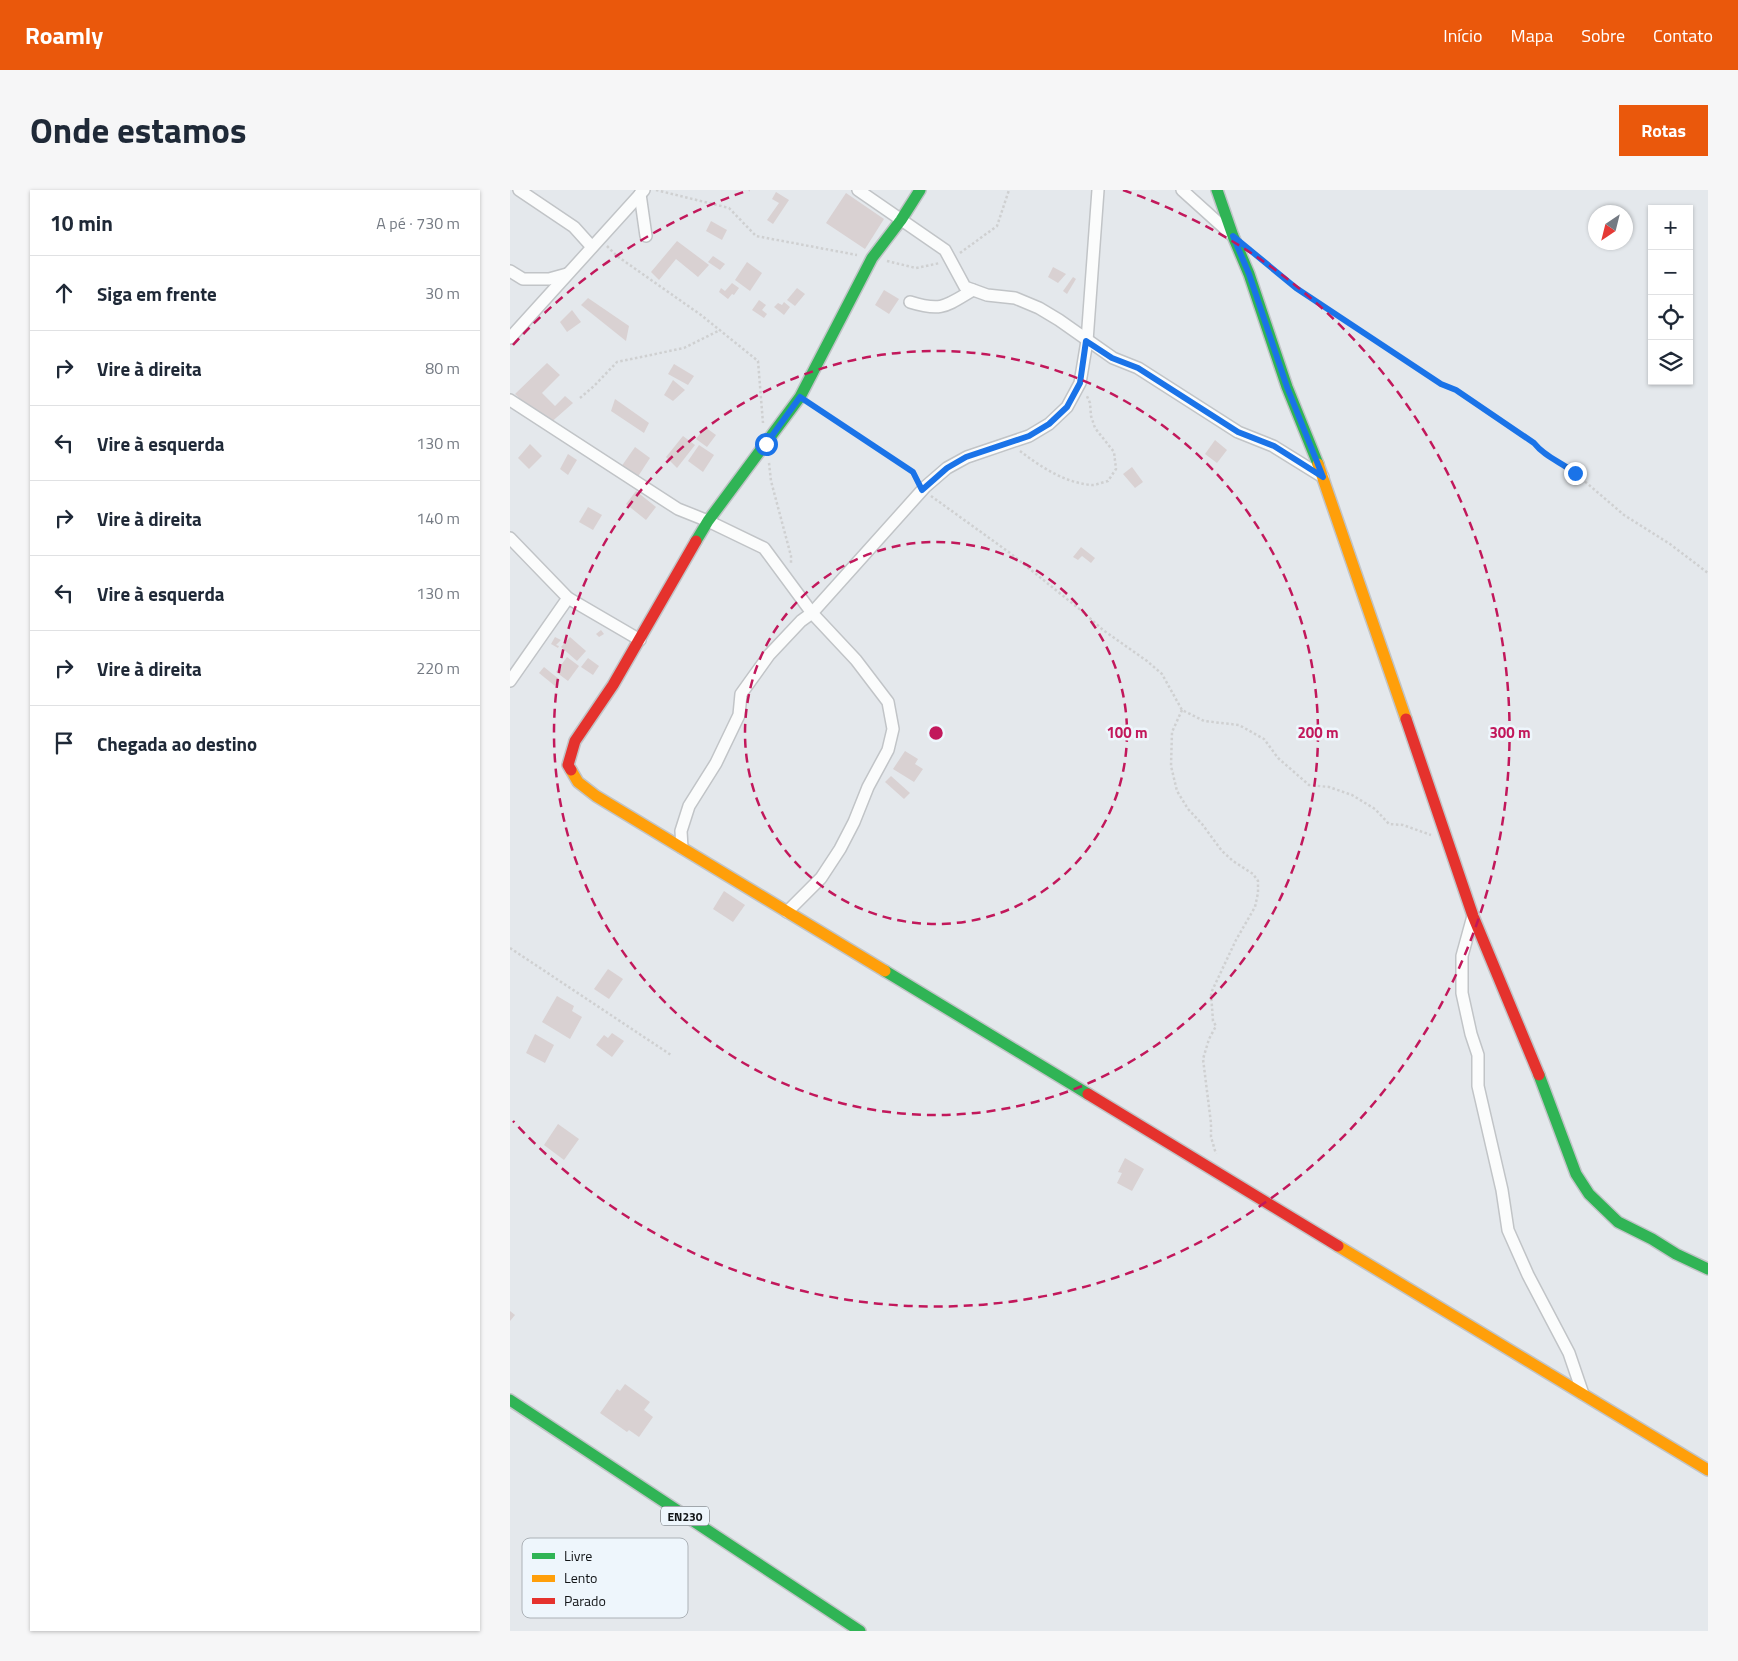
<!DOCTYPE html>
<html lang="pt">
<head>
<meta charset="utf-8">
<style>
  :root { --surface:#fff; --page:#f6f6f7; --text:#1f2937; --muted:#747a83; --line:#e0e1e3; --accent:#ea580c }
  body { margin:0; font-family:"Titillium Web",sans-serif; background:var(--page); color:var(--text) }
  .controls { position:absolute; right:15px; top:15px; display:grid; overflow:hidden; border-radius:0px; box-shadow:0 1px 4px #0004 }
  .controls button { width:45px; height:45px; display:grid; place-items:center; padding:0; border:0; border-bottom:1px solid var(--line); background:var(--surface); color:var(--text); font:25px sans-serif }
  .compass { position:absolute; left:1078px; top:15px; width:45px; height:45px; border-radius:50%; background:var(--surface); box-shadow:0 1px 4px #0004; rotate:215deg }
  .stop { position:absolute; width:15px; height:15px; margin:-11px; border:4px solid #1a73e8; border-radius:50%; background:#fff }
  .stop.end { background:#1a73e8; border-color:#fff; box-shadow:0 1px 5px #0008 }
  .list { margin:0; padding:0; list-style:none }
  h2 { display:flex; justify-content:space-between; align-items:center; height:65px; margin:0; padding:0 20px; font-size:21px }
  h2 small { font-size:16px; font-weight:400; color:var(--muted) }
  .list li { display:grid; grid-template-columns:32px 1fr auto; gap:15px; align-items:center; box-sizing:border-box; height:75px; padding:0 20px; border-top:1px solid var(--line) }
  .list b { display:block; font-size:19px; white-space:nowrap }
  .list em { font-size:16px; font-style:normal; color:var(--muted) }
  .icon { flex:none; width:28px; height:28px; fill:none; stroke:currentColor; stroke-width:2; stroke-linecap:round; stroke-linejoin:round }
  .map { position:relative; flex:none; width:1198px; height:1441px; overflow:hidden; border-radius:0px }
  header { display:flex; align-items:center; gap:30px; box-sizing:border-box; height:70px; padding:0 25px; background:var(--accent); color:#fff }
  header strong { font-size:24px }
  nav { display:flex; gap:28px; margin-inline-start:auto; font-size:18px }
  .intro { display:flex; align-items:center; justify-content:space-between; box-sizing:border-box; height:120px; padding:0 30px }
  h1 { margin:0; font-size:35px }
  .button { padding:12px 22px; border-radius:0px; background:var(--accent); color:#fff; font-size:18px; font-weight:700 }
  main { display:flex; gap:30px; padding:0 30px }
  aside { flex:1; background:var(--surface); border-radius:0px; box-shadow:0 1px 4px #0004 }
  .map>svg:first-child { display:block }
  .building { fill:#d9d1d2 }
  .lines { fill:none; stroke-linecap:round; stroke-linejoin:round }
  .street-casing { stroke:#c1c4c7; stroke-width:14 }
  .fast-casing { stroke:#c1c4c7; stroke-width:14 }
  .slow-casing { stroke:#c1c4c7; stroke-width:14 }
  .jam-casing { stroke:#c1c4c7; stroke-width:14 }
  .path { stroke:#cfd0d1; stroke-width:2.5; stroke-dasharray:2.5 2.5; stroke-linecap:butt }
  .street { stroke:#fbfcfc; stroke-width:11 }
  .fast { stroke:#30b455; stroke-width:11 }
  .slow { stroke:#ff9f0a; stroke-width:11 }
  .jam { stroke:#e5322d; stroke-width:11 }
  .route { stroke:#1a73e8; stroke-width:6 }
  .ring { fill:none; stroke:#c2185b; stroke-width:2.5; stroke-dasharray:9 6 }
  .labels { text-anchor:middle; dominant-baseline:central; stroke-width:5; stroke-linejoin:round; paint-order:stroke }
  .shield { fill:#eef6fc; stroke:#54585c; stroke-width:1 }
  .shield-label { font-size:12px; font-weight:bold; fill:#121517 }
  .key { fill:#eef6fc; stroke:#acb2b7; stroke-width:1 }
  .key-label { font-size:14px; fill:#121517 }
  .centre { fill:#c2185b; stroke:#eef6fc; stroke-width:2.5 }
  .ring-label { font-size:15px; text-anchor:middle; font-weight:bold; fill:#c2185b; stroke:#eef6fc; stroke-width:5; stroke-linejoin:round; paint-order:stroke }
</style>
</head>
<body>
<header>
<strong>Roamly</strong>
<nav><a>Início</a><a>Mapa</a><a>Sobre</a><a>Contato</a></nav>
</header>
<div class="intro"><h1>Onde estamos</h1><a class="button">Rotas</a></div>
<main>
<aside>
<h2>10 min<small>A pé · 730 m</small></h2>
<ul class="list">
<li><svg class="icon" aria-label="ahead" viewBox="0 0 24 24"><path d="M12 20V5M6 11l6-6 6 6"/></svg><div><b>Siga em frente</b></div><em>30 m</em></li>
<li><svg class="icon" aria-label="right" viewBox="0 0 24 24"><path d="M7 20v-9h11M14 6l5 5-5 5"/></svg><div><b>Vire à direita</b></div><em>80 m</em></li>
<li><svg class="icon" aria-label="left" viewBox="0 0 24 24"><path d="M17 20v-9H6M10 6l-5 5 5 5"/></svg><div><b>Vire à esquerda</b></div><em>130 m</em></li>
<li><svg class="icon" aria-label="right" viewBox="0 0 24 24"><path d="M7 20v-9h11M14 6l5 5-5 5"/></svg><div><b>Vire à direita</b></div><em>140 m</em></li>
<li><svg class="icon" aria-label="left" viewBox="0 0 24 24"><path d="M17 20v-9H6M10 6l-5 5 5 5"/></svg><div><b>Vire à esquerda</b></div><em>130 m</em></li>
<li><svg class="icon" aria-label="right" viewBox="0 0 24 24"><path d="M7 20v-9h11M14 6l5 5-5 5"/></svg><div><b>Vire à direita</b></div><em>220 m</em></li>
<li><svg class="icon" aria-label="arrive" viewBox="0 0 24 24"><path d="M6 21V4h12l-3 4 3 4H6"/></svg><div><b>Chegada ao destino</b></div></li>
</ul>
</aside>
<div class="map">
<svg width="1198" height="1441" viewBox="0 0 1198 1441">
  <rect width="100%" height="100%" fill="#e4e8ec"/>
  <g class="building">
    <path d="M 266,2 L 279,10 L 263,34 L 257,30 L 269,13 L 262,9 Z"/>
    <path d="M 336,3 L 374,29 L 355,59 L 316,33 Z"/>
    <path d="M 201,31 L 217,40 L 212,50 L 196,41 Z"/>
    <path d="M 167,51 L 199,75 L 188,87 L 166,69 L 149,90 L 141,82 Z"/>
    <path d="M 203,66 L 215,74 L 210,80 L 198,72 Z"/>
    <path d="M 237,72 L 252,83 L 240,101 L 225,90 Z"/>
    <path d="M 543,77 L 556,84 L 548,93 L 538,87 Z"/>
    <path d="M 563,87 L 566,89 L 557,104 L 553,101 Z"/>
    <path d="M 222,93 L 229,98 L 224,105 L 222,104 L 218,109 L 209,102 L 211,98 L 215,101 Z"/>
    <path d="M 287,98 L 295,104 L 285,116 L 277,110 Z"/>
    <path d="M 374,100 L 389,109 L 379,124 L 365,115 Z"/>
    <path d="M 78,108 L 119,136 L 116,151 L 71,115 Z"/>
    <path d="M 249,110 L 256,115 L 252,120 L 257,124 L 254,128 L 242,120 Z"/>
    <path d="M 274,112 L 280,117 L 274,125 L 264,117 L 268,113 L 272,115 Z"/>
    <path d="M 62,120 L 71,132 L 57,142 L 50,132 Z"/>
    <path d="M 37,173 L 50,185 L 32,203 L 45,216 L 55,206 L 63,213 L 38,235 L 5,204 Z"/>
    <path d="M 164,174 L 184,186 L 178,195 L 158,184 Z"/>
    <path d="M 163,190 L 175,200 L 163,211 L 154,205 Z"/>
    <path d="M 105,209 L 139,233 L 134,243 L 101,221 Z"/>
    <path d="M 195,237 L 206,245 L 197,257 L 186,249 Z"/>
    <path d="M 173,246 L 185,255 L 167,278 L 156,267 Z"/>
    <path d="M 705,250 L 717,260 L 707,273 L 695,264 Z"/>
    <path d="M 20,254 L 32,266 L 19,279 L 8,268 Z"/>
    <path d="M 189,255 L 204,265 L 193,282 L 178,271 Z"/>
    <path d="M 125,257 L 140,268 L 127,288 L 111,277 Z"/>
    <path d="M 58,264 L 67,270 L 58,285 L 50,279 Z"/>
    <path d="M 622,277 L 633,292 L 625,298 L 613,284 Z"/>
    <path d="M 126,301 L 146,317 L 136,330 L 116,314 Z"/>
    <path d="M 78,317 L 92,325 L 83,340 L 69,332 Z"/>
    <path d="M 571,357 L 585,368 L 581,373 L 572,366 L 568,370 L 563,367 Z"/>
    <path d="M 91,440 L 94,444 L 89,447 L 86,444 Z"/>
    <path d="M 45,447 L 51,450 L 46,455 L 49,456 L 48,458 L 41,454 Z"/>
    <path d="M 60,447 L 76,461 L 67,471 L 51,457 Z"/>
    <path d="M 57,467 L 69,476 L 58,491 L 46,482 Z"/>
    <path d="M 78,468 L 89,476 L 83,485 L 71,477 Z"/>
    <path d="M 34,477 L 50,490 L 45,496 L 29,483 Z"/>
    <path d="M 395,561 L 408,569 L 405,574 L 413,579 L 404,592 L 383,579 Z"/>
    <path d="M 381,586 L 400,603 L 394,609 L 375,592 Z"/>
    <path d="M 214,701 L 235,715 L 223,732 L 203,719 Z"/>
    <path d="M 98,779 L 113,789 L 99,809 L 84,799 Z"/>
    <path d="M 47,806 L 64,816 L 62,821 L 72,827 L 60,849 L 32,832 Z"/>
    <path d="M 102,843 L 114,851 L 102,867 L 86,855 L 94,845 L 98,848 Z"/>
    <path d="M 25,844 L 44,855 L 35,873 L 16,863 Z"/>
    <path d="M 48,934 L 69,949 L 54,970 L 34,955 Z"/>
    <path d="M 615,968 L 634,979 L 622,1001 L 607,993 L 612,983 L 608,982 Z"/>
    <path d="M 0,1121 L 5,1125 L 0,1131 Z"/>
    <path d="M 115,1194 L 140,1212 L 134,1220 L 143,1227 L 129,1247 L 119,1240 L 117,1242 L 90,1223 L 107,1199 L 110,1201 Z"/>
  </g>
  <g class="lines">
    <defs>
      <g id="street">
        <path d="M 9,0 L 64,37 L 82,57"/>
        <path d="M 348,0 L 435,60 L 455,97 L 477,105 L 505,108 L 529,118 L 549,130 L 603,168 L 628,178 L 728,242 L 763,256 L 813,287"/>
        <path d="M 672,0 L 723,46"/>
        <path d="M 130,4 L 136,46"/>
        <path d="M 0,81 L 13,89 L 39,89 L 57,84"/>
        <path d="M 400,112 C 432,122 436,116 463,100"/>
        <path d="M 0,148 L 134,0"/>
        <path d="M 0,210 L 168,319 L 198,331 L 254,358 L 302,423 L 346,470 L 378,512 L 383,539 L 378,560 L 358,597 L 344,632 L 330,659 L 311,688 L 277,722"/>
        <path d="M 0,348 L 58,408 L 130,450"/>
        <path d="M 0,491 L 58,408"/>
        <path d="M 172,658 L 171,641 L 179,616 L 206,573 L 229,525 L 231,504 L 259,465 L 291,431 L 302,423 L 415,297 L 437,278 L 457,267 L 519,246 L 539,234 L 557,217 L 570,193 L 577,151 L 588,0"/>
        <path d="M 963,726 L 952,766 L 952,803 L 961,844 L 968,865 L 968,896 L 992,1000 L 998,1040 L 1018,1085 L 1059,1163 L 1073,1204"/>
      </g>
      <g id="fast">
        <path d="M 707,0 L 723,46 L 739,84 L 777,197 L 808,274"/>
        <path d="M 186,351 L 198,331 L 290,207 L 362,68 L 391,30 L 410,0"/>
        <path d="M 375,781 L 578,904"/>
        <path d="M 1029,885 L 1066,984 L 1079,1004 L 1108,1032 L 1142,1049 L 1166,1064 L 1198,1079"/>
        <path d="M 0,1210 L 350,1441"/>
      </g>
      <g id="slow">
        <path d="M 808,274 L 896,529"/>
        <path d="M 61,580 L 68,592 L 86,606 L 375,781"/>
        <path d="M 828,1056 L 1198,1280"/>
      </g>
      <g id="jam">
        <path d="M 896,529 L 963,726 L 1029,885"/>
        <path d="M 61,580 L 58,575 L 65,551 L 103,495 L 186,351"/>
        <path d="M 578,904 L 828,1056"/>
      </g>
    </defs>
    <use href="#street" class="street-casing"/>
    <use href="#fast" class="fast-casing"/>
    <use href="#slow" class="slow-casing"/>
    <use href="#jam" class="jam-casing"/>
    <g class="path">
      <path d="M 146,0 L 219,18 L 246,46 L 347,65"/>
      <path d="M 97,56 L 107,66 L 191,125 L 248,171 L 253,233"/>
      <path d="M 450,63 L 487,36 L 499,0"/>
      <path d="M 747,65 L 787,98 L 931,194 L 946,200 L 1024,253 L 1030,261 L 1065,283 L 1114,325 L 1160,354 L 1198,383"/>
      <path d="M 377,71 L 406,78 L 430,73"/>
      <path d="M 70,208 L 84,196 L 107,172 L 174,158 L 210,140"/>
      <path d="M 301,215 L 403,282 L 406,289"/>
      <path d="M 510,261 C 531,277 555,293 582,295 C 587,295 593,292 598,291 L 606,279 L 604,262 L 585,238 L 581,226 L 580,213 L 576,204"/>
      <path d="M 259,273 L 261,291 L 281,366 L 281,375"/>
      <path d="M 421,306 L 500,363 L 573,422 L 593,440 L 637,471 L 652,484 L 672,520 L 694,531 L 729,535 L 754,549 L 768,568 L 799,595 L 819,597 L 842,605 L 865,619 L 879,634 L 893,635 L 921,645"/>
      <path d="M 672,520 L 662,542 L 661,576 L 667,601 L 678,619 L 692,634 L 712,661 L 723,671 L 743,684 L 748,691 L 748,703 L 745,717 L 726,750 L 701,803 L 703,831 L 706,836 L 699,849 L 693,869 L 701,933 L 701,947 L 706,964"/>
      <path d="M 0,758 L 161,865"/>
    </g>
    <use href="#street" class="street"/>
    <use href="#fast" class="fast"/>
    <use href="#slow" class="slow"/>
    <use href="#jam" class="jam"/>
  </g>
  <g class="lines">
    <path class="route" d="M 256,254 L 290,207 L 403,282 L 412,300 L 437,278 L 456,267 L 519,246 L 539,234 L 557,217 L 570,193 L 576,151 L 602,168 L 628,178 L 728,242 L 764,256 L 813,287 L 777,197 L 739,84 L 723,46 L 786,98 L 931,194 L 946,200 L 1024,253 C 1035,267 1051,272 1065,283"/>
  </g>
  <g class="ring">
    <circle cx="426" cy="543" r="191"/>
    <circle cx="426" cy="543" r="382"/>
    <path d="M3 155A574 574 0 0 1 239 0M613 0A574 574 0 1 1 3 931"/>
  </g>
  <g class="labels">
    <rect class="shield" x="151" y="1316.5" width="48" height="19" rx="4"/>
    <g class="shield-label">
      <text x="175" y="1326">EN230</text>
    </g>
  </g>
  <rect x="12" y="1348" width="166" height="80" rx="8" class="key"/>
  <rect x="22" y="1363" width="23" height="6" fill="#30b455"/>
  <rect x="22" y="1385" width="23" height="7" fill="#ff9f0a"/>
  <rect x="22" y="1408" width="23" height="6" fill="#e5322d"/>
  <g class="key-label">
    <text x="54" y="1371">Livre</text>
    <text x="54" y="1393">Lento</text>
    <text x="54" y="1416">Parado</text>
  </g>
  <circle cx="426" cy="543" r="8" class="centre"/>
  <g class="ring-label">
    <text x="617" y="548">100 m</text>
    <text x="808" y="548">200 m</text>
    <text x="1000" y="548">300 m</text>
  </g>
</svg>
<div class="controls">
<button>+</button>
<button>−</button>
<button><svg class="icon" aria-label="locate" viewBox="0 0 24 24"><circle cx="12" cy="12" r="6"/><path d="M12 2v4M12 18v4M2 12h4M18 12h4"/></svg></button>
<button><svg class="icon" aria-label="layers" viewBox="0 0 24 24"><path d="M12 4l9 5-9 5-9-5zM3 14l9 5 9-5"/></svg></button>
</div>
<svg class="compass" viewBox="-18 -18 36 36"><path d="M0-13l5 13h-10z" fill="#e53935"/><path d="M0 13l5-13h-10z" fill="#747a83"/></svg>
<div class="stop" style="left:256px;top:254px"></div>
<div class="stop end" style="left:1065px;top:283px"></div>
</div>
</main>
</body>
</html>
